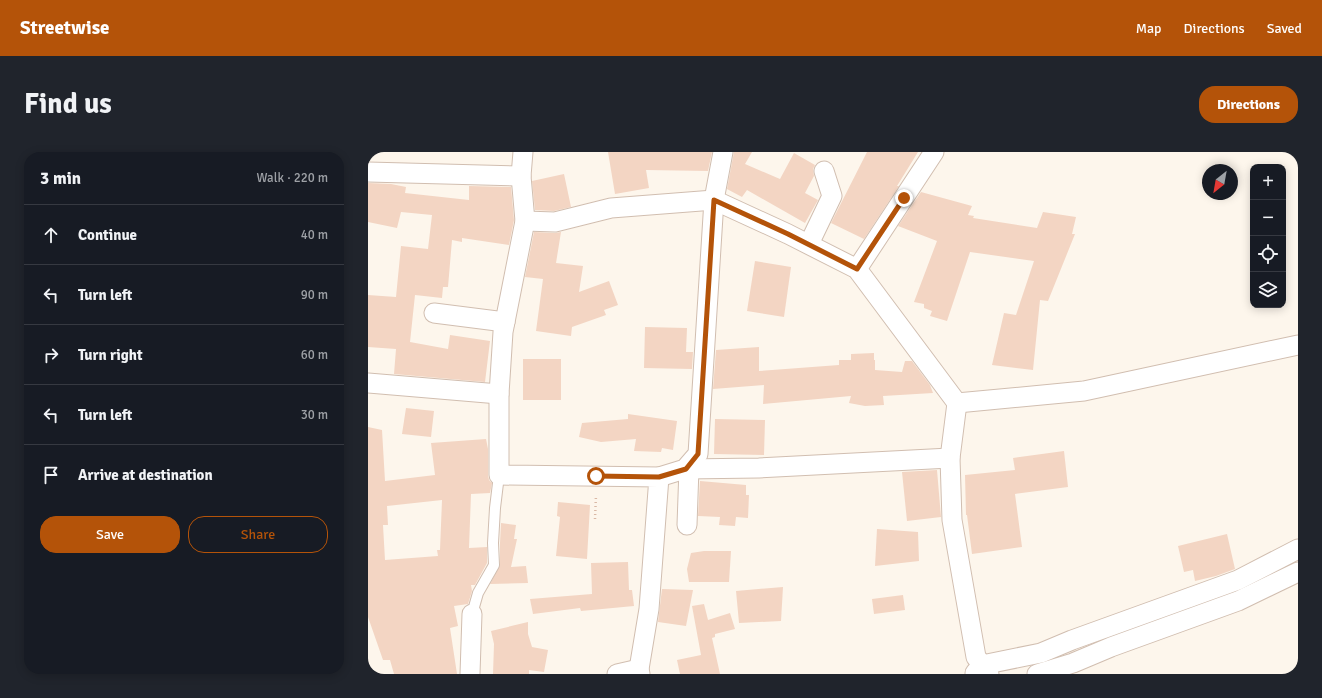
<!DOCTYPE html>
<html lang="en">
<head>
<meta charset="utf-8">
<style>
  :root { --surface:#171b24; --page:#20242c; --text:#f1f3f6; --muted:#9ea1a6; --line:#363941; --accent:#b45309 }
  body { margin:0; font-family:Signika,sans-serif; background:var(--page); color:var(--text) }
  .controls { position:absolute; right:12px; top:12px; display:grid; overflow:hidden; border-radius:8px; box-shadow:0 2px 10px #0003 }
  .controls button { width:36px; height:36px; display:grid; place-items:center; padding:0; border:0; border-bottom:1px solid var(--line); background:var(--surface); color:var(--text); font:20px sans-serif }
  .compass { position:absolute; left:834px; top:12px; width:36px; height:36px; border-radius:50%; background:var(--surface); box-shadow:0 2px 10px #0003; rotate:211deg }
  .stop { position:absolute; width:12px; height:12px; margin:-9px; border:3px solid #b45309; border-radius:50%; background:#fff }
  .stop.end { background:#b45309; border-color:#fff; box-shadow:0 1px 4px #0008 }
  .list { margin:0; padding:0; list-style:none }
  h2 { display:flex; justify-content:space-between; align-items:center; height:52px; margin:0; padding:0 16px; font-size:17px }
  h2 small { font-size:13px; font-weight:400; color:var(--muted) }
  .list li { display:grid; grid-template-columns:26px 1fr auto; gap:12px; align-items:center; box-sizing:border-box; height:60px; padding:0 16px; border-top:1px solid var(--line) }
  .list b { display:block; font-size:15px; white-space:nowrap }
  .list em { font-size:13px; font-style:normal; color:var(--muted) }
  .actions { display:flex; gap:8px; padding:12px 16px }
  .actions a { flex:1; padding:9px 0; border:1px solid var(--accent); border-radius:16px; text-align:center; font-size:14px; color:var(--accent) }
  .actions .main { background:var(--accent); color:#fff }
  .icon { flex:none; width:22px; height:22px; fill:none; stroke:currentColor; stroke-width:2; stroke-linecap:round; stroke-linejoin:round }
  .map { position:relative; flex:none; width:930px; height:522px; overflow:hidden; border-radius:16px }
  header { display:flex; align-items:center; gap:24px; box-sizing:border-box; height:56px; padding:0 20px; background:var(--accent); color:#fff }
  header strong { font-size:19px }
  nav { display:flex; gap:22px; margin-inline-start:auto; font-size:14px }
  .intro { display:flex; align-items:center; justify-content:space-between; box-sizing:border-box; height:96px; padding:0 24px }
  h1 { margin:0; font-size:28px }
  .button { padding:10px 18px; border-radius:16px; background:var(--accent); color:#fff; font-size:14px; font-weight:700 }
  main { display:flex; gap:24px; padding:0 24px }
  aside { flex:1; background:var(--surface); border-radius:16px; box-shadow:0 2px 10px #0003 }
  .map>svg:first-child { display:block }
  .building { fill:#f3d5c3; fill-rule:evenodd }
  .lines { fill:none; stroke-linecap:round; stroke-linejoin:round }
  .lane-casing { stroke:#d1beb0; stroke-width:12 }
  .street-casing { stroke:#d1beb0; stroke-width:21 }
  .path { stroke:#d9b8a5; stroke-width:2.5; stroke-dasharray:1 3; stroke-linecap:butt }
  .lane { stroke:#fff; stroke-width:10 }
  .street { stroke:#fff; stroke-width:19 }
  .route { stroke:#b45309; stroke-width:5 }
</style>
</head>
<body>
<header>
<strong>Streetwise</strong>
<nav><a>Map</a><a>Directions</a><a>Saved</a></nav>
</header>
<div class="intro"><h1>Find us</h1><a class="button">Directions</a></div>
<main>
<aside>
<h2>3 min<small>Walk · 220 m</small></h2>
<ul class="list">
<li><svg class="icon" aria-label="ahead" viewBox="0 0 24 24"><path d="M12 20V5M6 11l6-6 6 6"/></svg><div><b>Continue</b></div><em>40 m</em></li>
<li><svg class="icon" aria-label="left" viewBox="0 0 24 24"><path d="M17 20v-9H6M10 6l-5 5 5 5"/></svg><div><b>Turn left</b></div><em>90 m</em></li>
<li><svg class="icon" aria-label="right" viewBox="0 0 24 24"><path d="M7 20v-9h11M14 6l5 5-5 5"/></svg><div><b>Turn right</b></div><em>60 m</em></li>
<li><svg class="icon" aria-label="left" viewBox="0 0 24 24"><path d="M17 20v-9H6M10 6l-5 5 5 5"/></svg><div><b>Turn left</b></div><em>30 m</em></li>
<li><svg class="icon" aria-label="arrive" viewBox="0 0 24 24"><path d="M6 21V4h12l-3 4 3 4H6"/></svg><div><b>Arrive at destination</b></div></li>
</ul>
<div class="actions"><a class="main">Save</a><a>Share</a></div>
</aside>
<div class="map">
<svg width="930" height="522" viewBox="0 0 930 522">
  <rect width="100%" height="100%" fill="#fdf6ec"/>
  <g class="building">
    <path d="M 240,0 L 344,0 L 340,19 L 278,18 L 281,36 L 247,42 Z"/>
    <path d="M 366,0 L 384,0 L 377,12 L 412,27 L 426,1 L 447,13 L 445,17 L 446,24 L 437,41 L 450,48 L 437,71 L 379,38 L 374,45 L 359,37 Z"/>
    <path d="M 499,0 L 550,0 L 529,34 L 531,34 L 496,87 L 463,71 Z"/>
    <path d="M 196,22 L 203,55 L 186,59 L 167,58 L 164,29 Z"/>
    <path d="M 0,31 L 23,32 L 38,35 L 37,41 L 101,48 L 101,34 L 143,35 L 146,68 L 141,93 L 94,86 L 94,90 L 84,88 L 80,135 L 75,135 L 74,146 L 47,143 L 42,190 L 80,197 L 82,183 L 122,189 L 117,230 L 26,222 L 28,197 L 0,195 L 0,143 L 28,145 L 33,94 L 60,97 L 64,63 L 33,60 L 29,76 L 0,70 Z"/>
    <path d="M 553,40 L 604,54 L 600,63 L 606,64 L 605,66 L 669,76 L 675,60 L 708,65 L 704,82 L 707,82 L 680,149 L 672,148 L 665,218 L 624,213 L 636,161 L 648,163 L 666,109 L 602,100 L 579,169 L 562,164 L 564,159 L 556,156 L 556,152 L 546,150 L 569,89 L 530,74 Z"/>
    <path d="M 166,80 L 187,81 L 193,80 L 188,111 L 215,114 L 211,140 L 241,129 L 250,153 L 236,158 L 238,163 L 204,175 L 203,184 L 168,179 L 175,127 L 157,125 Z"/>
    <path d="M 387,109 L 423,115 L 416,165 L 379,159 Z"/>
    <path d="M 277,175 L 319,176 L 318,200 L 325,200 L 324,217 L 276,216 Z"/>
    <path d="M 391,195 L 391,219 L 471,213 L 471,208 L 483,208 L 483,202 L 506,201 L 506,208 L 507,208 L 507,218 L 534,220 L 537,209 L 544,209 L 562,233 L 565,241 L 515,244 L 516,253 L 497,254 L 481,251 L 483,244 L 395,252 L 396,233 L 345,237 L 348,198 Z"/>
    <rect x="155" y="207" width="38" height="41"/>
    <path d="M 38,256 L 66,259 L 63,285 L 34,282 Z"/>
    <path d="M 260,262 L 309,269 L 305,298 L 294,296 L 293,300 L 266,299 L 268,287 L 233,290 L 211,285 L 214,271 L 260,267 Z"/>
    <path d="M 347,267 L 397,268 L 396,303 L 346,302 Z"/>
    <path d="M 0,275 L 14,278 L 17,329 L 67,323 L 63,291 L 118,287 L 120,297 L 120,323 L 121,328 L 124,331 L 122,341 L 103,342 L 101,396 L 119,395 L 119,411 L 107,433 L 103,433 L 104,439 L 100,452 L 86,454 L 90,474 L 82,476 L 89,522 L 26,522 L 22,508 L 15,508 L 0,465 ZM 74,348 L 72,398 L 69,398 L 70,404 L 17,408 L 15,373 L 20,373 L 19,354 Z"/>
    <path d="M 696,299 L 700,335 L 647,342 L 654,395 L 604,402 L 599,363 L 598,363 L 597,323 L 647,318 L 645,306 Z"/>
    <path d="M 569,318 L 573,365 L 539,369 L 534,320 Z"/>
    <path d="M 332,329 L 378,333 L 378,343 L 381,343 L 380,366 L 368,365 L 367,374 L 351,373 L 352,365 L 330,364 Z"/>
    <path d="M 190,350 L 222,353 L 219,407 L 188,404 L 192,365 L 189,364 Z"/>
    <path d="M 133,371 L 148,373 L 146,387 L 149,387 L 143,415 L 158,414 L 160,431 L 122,432 L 132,413 L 132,391 Z"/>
    <path d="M 509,377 L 550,380 L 551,409 L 507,414 Z"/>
    <path d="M 859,382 L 867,417 L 848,424 L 827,429 L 825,418 L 816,420 L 810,394 Z"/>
    <path d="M 336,399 L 363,399 L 361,430 L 321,430 L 319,417 L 323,401 Z"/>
    <path d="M 260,410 L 261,438 L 264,438 L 266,454 L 213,459 L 212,456 L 165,462 L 162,447 L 224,442 L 223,411 Z"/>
    <path d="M 415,435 L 413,469 L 371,471 L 368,439 Z"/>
    <path d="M 294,437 L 325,438 L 318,474 L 290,470 Z"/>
    <path d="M 535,443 L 537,458 L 506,462 L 504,447 Z"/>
    <path d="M 336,452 L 340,468 L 362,461 L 367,477 L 347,482 L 347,485 L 344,486 L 352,522 L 312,522 L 309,508 L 333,503 L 324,454 Z"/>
    <path d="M 160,470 L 160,482 L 164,495 L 180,498 L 176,520 L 161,518 L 161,522 L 125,522 L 126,492 L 123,479 Z"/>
  </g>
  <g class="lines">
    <defs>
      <path id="lane" d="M 104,462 L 110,441 L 126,413 L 125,391 L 127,356 L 131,323"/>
      <g id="street">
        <path d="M 155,0 L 153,24 L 157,69 L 135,180 L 131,242 L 131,323 L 291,325 L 281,457 L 271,517 L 272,522"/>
        <path d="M 0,20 L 153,24"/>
        <path d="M 157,69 L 187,70 L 243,56 L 346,48 L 420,82 L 489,117 L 589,251 L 582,306 L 584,368 L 608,505 L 621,522"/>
        <path d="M 441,92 L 464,44 L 456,19"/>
        <path d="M 489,117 L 566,0"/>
        <path d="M 66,161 L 137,170"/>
        <path d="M 0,231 L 131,242"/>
        <path d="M 589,251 L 716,239 L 930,193"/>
        <path d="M 317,317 L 391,316 L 582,306"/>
        <path d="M 291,325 L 317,317 L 330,302 L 346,48 L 355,0"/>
        <path d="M 319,373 L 321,316"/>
        <path d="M 607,521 L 614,513 L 673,501 L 704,488 L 870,428 L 930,397"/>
        <path d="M 102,522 L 104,462"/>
        <path d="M 249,522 L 271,517"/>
        <path d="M 669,522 L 705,511 L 743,495 L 870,449 L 930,420"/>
      </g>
    </defs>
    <use href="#lane" class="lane-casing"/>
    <use href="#street" class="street-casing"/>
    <path class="path" d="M 227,367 L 228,343"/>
    <use href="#lane" class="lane"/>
    <use href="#street" class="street"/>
  </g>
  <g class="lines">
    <path class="route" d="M 228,324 L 291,325 L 318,317 L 330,302 L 346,48 L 420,82 L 489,117 L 536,46"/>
  </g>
</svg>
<div class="controls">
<button>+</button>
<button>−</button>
<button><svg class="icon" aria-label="locate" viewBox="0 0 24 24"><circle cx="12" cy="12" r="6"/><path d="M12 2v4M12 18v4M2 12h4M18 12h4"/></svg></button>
<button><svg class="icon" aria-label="layers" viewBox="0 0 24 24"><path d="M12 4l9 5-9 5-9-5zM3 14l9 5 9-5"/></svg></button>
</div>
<svg class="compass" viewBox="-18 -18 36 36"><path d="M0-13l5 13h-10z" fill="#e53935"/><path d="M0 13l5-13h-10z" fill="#9ea1a6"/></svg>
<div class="stop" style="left:228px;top:324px"></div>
<div class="stop end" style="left:536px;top:46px"></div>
</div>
</main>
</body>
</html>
